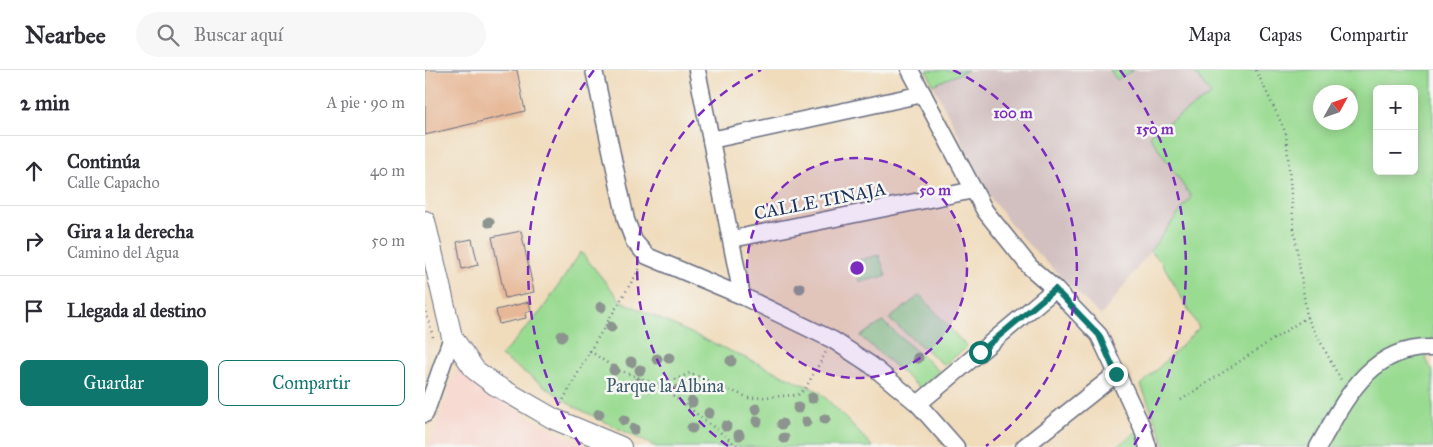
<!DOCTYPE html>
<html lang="es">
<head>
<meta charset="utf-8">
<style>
  :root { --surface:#fff; --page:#f7f7f7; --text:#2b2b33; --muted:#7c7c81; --line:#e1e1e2; --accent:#0f766e }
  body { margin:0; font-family:"IM FELL Great Primer",serif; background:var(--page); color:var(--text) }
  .controls { position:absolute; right:15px; top:15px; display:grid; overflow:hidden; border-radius:8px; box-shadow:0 2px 12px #0003 }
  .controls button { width:45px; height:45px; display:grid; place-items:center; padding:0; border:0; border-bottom:1px solid var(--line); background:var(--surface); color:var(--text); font:25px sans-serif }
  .compass { position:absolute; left:888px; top:15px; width:45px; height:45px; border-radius:50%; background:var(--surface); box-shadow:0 2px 12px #0003; rotate:50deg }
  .stop { position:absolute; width:15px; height:15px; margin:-11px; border:4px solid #0f766e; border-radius:50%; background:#fff }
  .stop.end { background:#0f766e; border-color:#fff; box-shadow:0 1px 5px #0008 }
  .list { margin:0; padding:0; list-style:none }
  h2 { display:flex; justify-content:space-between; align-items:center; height:65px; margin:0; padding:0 20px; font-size:21px }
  h2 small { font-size:16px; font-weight:400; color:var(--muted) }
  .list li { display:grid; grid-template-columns:32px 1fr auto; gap:15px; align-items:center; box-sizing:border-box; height:70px; padding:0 20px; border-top:1px solid var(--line) }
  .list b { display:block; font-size:19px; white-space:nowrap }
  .list p { margin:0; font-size:16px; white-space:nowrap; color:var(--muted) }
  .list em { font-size:16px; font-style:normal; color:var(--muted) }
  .actions { display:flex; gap:10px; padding:15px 20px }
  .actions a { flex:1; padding:11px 0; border:1px solid var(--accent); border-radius:8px; text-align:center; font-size:18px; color:var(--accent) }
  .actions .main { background:var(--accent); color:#fff }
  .icon { flex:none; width:28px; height:28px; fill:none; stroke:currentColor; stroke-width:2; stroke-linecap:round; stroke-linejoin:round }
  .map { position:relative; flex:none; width:1008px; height:377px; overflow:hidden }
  header { display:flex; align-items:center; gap:30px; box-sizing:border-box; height:70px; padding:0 25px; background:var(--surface); border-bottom:1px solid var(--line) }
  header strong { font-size:24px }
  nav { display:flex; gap:28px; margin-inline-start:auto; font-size:18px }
  .search { width:350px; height:45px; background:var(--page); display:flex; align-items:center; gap:12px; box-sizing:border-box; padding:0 18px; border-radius:28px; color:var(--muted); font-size:19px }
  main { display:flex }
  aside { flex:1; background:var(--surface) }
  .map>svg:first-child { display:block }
  .built { fill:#f7d1c8 }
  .industrial { fill:#d2bfc0 }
  .green { fill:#9adb92; stroke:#5a8578; fill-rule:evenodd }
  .building { fill:#e7b897 }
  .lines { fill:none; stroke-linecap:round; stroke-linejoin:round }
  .minor-casing { stroke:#666b7f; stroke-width:19 }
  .tertiary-casing { stroke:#666b7f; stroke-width:22 }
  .path { stroke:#666b7f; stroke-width:2.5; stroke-dasharray:1 4; stroke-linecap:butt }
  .minor { stroke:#fff; stroke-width:16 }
  .tertiary { stroke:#fff; stroke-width:20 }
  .tree { fill:#8c948f }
  .route { stroke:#0f766e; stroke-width:6 }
  .ring { fill:none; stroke:#7b2cbf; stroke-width:2.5; stroke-dasharray:9 6 }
  .labels { text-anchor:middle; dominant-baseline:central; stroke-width:5; stroke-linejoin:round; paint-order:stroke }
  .street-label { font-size:18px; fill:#1b2f5e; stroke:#f6f6f2 }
  .park-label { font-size:18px; fill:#3b5a6b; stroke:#f6f6f2 }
  .centre { fill:#7b2cbf; stroke:#f6f6f2; stroke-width:2.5 }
  .ring-label { font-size:15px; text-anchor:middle; font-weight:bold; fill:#7b2cbf; stroke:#f6f6f2; stroke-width:5; stroke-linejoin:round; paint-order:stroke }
</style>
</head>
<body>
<header>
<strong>Nearbee</strong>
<div class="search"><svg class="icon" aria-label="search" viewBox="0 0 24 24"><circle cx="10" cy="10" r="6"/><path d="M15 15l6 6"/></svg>Buscar aquí</div>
<nav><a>Mapa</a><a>Capas</a><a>Compartir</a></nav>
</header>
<main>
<aside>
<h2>2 min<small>A pie · 90 m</small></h2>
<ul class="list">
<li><svg class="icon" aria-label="ahead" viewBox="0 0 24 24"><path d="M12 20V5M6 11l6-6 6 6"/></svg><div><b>Continúa</b><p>Calle Capacho</p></div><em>40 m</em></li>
<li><svg class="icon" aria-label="right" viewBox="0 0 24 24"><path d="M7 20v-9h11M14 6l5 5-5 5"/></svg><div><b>Gira a la derecha</b><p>Camino del Agua</p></div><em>50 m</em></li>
<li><svg class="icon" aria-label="arrive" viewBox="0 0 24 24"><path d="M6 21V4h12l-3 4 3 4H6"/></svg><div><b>Llegada al destino</b></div></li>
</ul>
<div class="actions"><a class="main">Guardar</a><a>Compartir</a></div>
</aside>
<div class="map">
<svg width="1008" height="377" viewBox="0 0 1008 377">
  <rect width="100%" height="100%" fill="#f6f6f2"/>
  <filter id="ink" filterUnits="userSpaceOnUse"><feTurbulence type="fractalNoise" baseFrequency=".02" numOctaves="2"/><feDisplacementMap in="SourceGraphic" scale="10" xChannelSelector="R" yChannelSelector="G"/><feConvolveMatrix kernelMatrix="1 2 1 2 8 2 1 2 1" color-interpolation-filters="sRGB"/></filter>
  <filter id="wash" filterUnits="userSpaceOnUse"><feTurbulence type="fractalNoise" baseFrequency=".0096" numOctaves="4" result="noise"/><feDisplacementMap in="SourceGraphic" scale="20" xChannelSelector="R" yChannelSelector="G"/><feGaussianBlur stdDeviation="1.12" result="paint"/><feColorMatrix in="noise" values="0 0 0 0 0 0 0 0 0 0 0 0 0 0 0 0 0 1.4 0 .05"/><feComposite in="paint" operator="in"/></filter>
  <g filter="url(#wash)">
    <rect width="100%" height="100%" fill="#f0dbbb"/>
    <path class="built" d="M 33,296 L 54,318 L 108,349 L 166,377 L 4,377 Z"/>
    <path class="industrial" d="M 543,0 L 685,0 L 692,10 L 708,0 L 768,0 L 786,25 L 724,65 L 766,127 L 676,246 L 598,169 L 567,130 L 508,15 Z"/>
    <g class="green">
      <path d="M 502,0 L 543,0 L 508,15 Z"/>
      <path d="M 685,0 L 708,0 L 692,10 Z"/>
      <path d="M 768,0 L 1008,0 L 1008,280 L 1001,289 L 1008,302 L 1008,377 L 741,377 L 716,315 L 774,258 L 737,193 L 725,181 L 766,127 L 724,65 L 786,25 ZM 952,19 L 989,19 L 989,101 L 952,101 ZM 896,22 L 926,22 L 926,52 L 896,52 Z"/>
      <path d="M 156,182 L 196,231 L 395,322 L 448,377 L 231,377 L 148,336 L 76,286 L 117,240 Z"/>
      <path d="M 454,185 L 461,206 L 435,212 L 431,191 Z"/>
      <path d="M 495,225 L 542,277 L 519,295 L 464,249 Z"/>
      <path d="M 458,252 L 514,301 L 495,318 L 435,266 Z"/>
      <path d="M 717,357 L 723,377 L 691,377 Z"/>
    </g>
    <g id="blocks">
      <g class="building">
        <path d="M 0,0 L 92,0 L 100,41 L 0,65 Z"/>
        <path d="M 96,161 L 109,222 L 80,228 L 67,167 Z"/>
        <path d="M 47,169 L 53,195 L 37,199 L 32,172 Z"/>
        <path d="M 104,232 L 106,241 L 100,243 L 101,248 L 74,254 L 71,240 Z"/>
      </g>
    </g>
  </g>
  <g filter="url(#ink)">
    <use href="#blocks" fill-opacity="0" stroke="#666b7f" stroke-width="1"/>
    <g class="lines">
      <defs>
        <g id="minor">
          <path d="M 169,0 L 201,150 L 209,171 L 222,186 L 317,226 L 408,270 L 446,295 L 493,334 L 531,377"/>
          <path d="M 272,0 L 317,226"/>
          <path d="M 485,0 L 560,141 L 605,197 L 630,219 L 674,265 L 717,357 L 723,377"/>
          <path d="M 286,70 L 498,24"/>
          <path d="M 307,169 L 549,120"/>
          <path d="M 493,334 L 630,219"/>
          <path d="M 0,344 L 27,267"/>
          <path d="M 599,377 L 691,304"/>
          <path d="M 893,377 C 920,330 945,275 1008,278"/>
        </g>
        <path id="tertiary" d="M 0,151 L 27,267 L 50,300 L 70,315 L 129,349 L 196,377"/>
      </defs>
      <use href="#minor" class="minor-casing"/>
      <use href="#tertiary" class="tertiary-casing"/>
      <g class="path">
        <path d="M 831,0 L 861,63 L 869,159 L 882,247 L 917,312"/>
        <path d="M 0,237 L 8,267"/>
        <path d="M 165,281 L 191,299 L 236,316 L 314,377"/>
        <path d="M 236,316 L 265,303 L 324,328 L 373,325 L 380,319 L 401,282"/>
        <path d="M 756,330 L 882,247"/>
        <path d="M 136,334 L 165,281 L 215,198"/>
      </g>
      <use href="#minor" class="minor"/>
      <use href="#tertiary" class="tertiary"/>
    </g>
    <g class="tree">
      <circle cx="64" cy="152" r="5.5"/>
      <circle cx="375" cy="218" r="5.5"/>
      <circle cx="176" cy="237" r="5.5"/>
      <circle cx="186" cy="257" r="5.5"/>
      <circle cx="137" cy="266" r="5.5"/>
      <circle cx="244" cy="288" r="5.5"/>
      <circle cx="493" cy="288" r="5.5"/>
      <circle cx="232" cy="289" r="5.5"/>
      <circle cx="306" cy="291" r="5.5"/>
      <circle cx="206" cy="292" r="5.5"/>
      <circle cx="189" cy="300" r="5.5"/>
      <circle cx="215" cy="300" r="5.5"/>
      <circle cx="213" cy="313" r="5.5"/>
      <circle cx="253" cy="320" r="5.5"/>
      <circle cx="387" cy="328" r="5.5"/>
      <circle cx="267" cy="332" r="5.5"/>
      <circle cx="373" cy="338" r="5.5"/>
      <circle cx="331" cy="339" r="5.5"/>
      <circle cx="284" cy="343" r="5.5"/>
      <circle cx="174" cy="344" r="5.5"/>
      <circle cx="400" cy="349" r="5.5"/>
      <circle cx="199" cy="350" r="5.5"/>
      <circle cx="332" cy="351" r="5.5"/>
      <circle cx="381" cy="352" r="5.5"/>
      <circle cx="357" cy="354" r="5.5"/>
      <circle cx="301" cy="356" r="5.5"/>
      <circle cx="267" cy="358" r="5.5"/>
      <circle cx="209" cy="359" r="5.5"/>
      <circle cx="314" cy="365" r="5.5"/>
      <circle cx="359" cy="368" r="5.5"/>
    </g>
  </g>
  <g class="lines" filter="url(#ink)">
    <path class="route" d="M 555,282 L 630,219 L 674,265 L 691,304"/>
  </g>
  <circle cx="432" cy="198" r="110" fill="#7b2cbf" fill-opacity=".12"/>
  <g class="ring">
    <circle cx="432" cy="198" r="110"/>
    <path d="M303 376A220 220 0 0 1 336 0M528 0A220 220 0 0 1 561 376"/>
    <path d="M155 375A329 329 0 0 1 169 0M695 0A329 329 0 0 1 709 375"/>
  </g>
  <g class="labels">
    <g class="street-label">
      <text transform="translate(395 131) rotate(-11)">CALLE TINAJA</text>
    </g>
    <g class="park-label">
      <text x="240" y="316">Parque la Albina</text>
    </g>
  </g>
  <circle cx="432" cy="198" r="8" class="centre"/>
  <g class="ring-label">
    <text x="588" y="48">100 m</text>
    <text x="730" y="64">150 m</text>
    <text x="510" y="125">50 m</text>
  </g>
</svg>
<div class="controls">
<button>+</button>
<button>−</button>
</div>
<svg class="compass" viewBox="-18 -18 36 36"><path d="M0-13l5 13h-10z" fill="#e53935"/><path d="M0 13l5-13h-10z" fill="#7c7c81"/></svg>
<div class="stop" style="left:555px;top:282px"></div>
<div class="stop end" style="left:691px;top:304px"></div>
</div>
</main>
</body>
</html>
